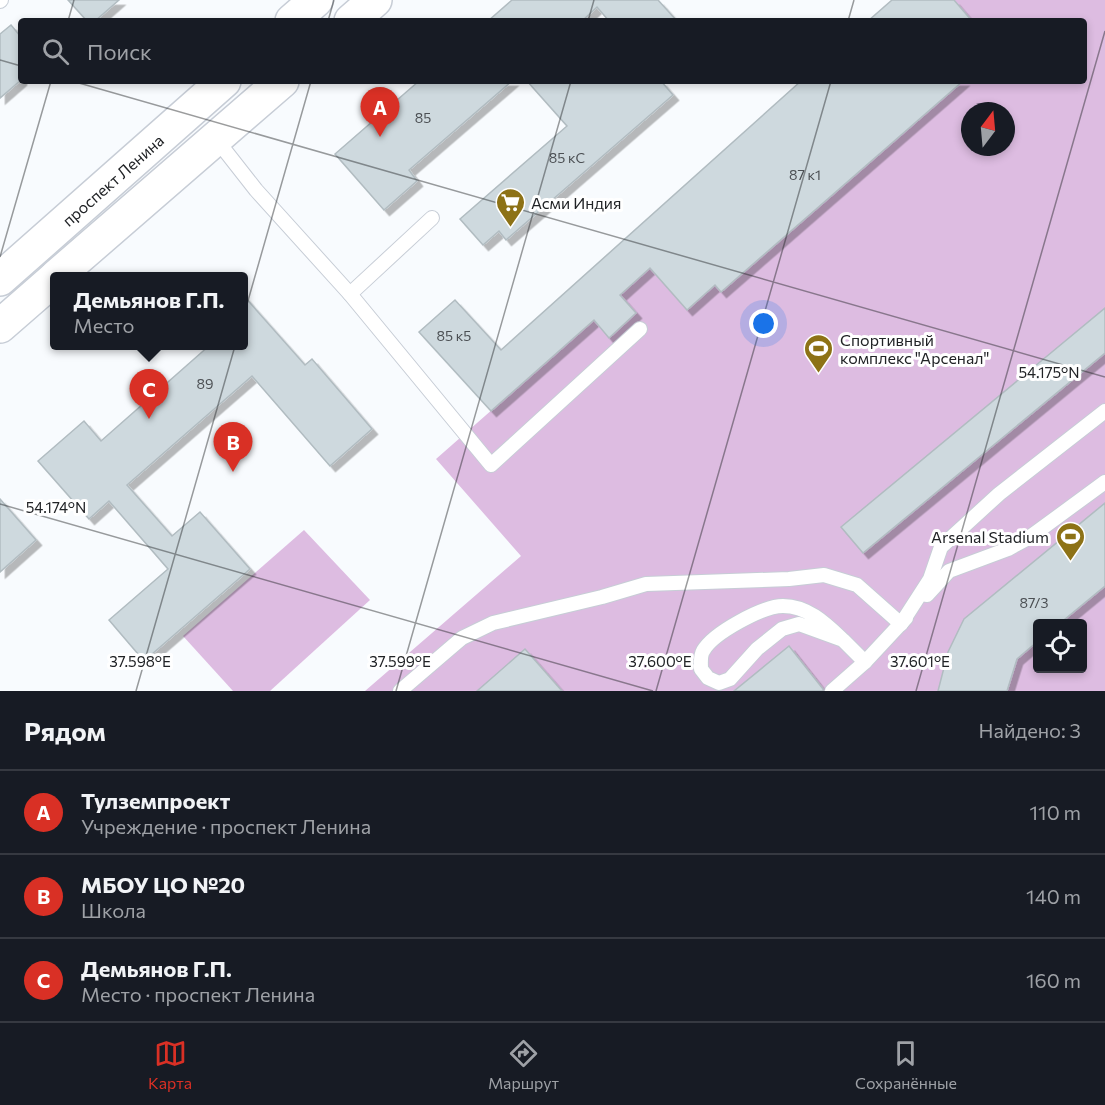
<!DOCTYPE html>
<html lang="ru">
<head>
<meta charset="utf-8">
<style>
  :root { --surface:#171b24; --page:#242831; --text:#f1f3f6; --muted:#9ea1a6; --line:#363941; --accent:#d93025 }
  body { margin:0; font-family:Commissioner,sans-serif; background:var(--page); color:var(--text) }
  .controls { position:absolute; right:18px; bottom:18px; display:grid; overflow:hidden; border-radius:6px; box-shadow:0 3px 9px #0003 }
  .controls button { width:54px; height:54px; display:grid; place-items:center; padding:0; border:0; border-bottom:2px solid var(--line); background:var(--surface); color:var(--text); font:30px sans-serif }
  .compass { position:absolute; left:961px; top:102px; width:54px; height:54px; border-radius:50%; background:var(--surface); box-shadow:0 3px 9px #0003; rotate:16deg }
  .you { position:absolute; left:764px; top:324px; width:21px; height:21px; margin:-15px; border:4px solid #fff; border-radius:50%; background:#1a73e8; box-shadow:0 0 0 9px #1a73e833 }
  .badge { display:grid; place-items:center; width:39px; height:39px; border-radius:50%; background:var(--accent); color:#fff; font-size:20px; font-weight:700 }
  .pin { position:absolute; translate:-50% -50px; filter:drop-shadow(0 2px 3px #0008) }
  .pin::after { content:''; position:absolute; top:32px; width:21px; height:18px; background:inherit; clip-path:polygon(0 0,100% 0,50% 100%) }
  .popup { position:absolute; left:50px; top:272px; width:198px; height:78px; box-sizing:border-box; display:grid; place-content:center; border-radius:6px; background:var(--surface); filter:drop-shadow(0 2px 4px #0005); font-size:20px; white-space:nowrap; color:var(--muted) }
  .popup b { font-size:22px; color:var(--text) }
  .popup::after { content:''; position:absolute; left:50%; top:100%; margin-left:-12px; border:12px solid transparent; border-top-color:var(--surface) }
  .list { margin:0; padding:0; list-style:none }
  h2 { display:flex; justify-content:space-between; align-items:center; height:78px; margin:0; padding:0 24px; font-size:26px }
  h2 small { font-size:20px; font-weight:400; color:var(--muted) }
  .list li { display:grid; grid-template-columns:39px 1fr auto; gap:18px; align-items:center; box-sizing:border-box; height:84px; padding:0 24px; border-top:2px solid var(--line) }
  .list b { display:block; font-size:22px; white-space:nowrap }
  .list p { margin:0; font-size:20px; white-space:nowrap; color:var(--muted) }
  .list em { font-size:20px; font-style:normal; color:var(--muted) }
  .icon { flex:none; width:33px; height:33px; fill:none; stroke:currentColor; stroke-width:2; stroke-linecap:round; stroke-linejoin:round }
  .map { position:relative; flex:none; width:1105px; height:691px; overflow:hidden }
  .search { position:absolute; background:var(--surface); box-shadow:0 3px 9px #0003; left:18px; right:18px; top:18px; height:66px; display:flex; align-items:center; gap:15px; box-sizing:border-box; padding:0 21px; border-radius:6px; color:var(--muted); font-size:22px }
  .sheet { height:330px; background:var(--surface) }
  nav { display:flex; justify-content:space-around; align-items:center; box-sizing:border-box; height:84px; border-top:2px solid var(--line); background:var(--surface); font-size:16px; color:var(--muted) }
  nav a { display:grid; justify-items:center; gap:3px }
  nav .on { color:var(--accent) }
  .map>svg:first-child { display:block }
  .green { fill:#ddbce1; fill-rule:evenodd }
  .building { fill:#ced9de; stroke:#b1bcc1; stroke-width:1.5; filter:url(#shadow) }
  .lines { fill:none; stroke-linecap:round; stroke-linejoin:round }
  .service-casing { stroke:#c7cdd6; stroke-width:16 }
  .primary-casing { stroke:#c7cdd6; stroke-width:36 }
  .service { stroke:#fff; stroke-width:14 }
  .primary { stroke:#fff; stroke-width:33 }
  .ticks { fill:none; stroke:#212326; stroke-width:1.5; stroke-opacity:0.45 }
  .labels { text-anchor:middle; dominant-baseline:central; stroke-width:6; stroke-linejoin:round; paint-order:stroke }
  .number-label { font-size:14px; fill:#4c5054 }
  .street-label { font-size:16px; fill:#212326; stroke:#fff }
  .poi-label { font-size:16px; fill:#212326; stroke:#fff; text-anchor:start }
  .ticks-label { font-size:15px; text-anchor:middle; fill:#212326; stroke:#fff; stroke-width:6; stroke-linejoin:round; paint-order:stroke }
</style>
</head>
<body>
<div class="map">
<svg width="1105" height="691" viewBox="0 0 1105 691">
  <defs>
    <filter id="shadow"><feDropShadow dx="5.5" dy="5.5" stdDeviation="0" flood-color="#0004"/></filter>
  </defs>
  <rect width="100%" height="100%" fill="#f8fbfe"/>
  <g class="green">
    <path d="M 954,0 L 1105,0 L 1105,691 L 365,691 L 521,556 L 436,459 L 594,320 L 610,337 L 636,313 L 620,295 L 650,268 L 687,310 L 715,285 L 721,292 L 963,81 L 1084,81 L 1084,21 L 972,21 ZM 970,111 L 1006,111 L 1006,147 L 970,147 ZM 1038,624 L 1082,624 L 1082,668 L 1038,668 Z"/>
    <path d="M 304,530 L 370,600 L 270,691 L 233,691 L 183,636 Z"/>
  </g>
  <g class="building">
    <path d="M 68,0 L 119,0 L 95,21 L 87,21 Z"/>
    <path d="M 512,0 L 658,0 L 677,21 L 609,21 L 597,7 L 582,21 L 488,21 Z"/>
    <path d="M 892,0 L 954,0 L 972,21 L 868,21 Z"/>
    <path d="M 11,25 L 21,37 L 21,80 L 0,98 L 0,34 Z"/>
    <path d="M 419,81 L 512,81 L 409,170 L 417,181 L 384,210 L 335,154 Z"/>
    <path d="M 527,81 L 661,81 L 673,95 L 506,240 L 499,231 L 483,245 L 460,219 L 567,126 Z"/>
    <path d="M 801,81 L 963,81 L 721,292 L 715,285 L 687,310 L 650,268 L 620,295 L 636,313 L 609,338 L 594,320 L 491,411 L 419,332 L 455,300 L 501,350 Z"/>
    <path d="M 243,295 L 305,365 L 312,359 L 372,429 L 330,466 L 252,376 L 127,485 L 172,536 L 200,512 L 250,569 L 144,661 L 109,620 L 168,569 L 109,501 L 89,519 L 38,461 L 84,421 L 101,441 L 210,345 L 243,345 Z"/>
    <path d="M 1105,308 L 1105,353 L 863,553 L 841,527 Z"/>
    <path d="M 0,499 L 36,540 L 0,572 Z"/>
    <path d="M 1105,503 L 1105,586 L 1059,624 L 1038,624 L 1038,641 L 1017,659 L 1007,691 L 938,691 L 948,652 L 964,619 Z"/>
    <path d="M 789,646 L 823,689 L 823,691 L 734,691 Z"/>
    <path d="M 525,649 L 562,691 L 477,691 Z"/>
  </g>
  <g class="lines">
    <defs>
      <g id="service">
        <path d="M 0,1 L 1,0"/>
        <path d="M 216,139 L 256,190 L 350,294 L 491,465 L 640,329"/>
        <path d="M 350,294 L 432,218"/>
        <path d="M 927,595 L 949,571 L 1008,549 L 1030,537 L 1105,482"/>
        <path d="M 843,640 C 826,624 808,606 783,606 C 763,606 713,633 703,651 C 700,656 701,664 701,669 L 708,678 L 719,683 L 730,679 L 757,649 L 782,629 L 799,624 L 843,640 L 865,662"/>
        <path d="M 400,691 L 462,638 L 493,623 L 602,597 L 646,584 L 789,579 L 824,575 L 857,585 L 901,624 L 930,579 L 941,547 L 999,494 L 1105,411"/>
        <path d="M 832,691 L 865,662 L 906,618"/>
      </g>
      <g id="primary">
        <path d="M 292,21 L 316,0"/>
        <path d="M 351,21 L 375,0"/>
        <path d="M 57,276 L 282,81"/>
        <path id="s1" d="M 0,279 L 224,81"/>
        <path d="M 0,326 L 54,279"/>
      </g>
    </defs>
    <use href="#service" class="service-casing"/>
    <use href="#primary" class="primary-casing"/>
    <use href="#service" class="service"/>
    <use href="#primary" class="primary"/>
  </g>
  <path class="ticks" d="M 68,21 L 74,0M 328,21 L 334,0M 588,21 L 594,0M 848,21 L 854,0M 0,60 L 21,66M 72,81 L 1105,377M 0,257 L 51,81M 0,504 L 653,691M 136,691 L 311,81M 396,691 L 571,81M 656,691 L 831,81M 916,691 L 1105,31"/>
  <defs>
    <symbol id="supermarket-pin" viewBox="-11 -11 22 30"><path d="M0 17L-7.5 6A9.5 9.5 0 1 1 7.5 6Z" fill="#8d7216" stroke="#fff"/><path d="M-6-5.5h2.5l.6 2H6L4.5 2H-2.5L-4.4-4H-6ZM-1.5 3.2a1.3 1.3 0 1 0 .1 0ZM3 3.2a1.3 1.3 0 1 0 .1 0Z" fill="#fff"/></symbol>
    <symbol id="stadium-pin" viewBox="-11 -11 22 30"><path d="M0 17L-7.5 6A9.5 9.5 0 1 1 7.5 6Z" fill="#8d7216" stroke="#fff"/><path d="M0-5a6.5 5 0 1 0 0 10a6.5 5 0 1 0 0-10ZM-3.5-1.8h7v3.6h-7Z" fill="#fff"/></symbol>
  </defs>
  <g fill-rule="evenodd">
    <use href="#supermarket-pin" x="494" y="186" width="33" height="45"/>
    <use href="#stadium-pin" x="802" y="332" width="33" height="45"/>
    <use href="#stadium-pin" x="1054" y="520" width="33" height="45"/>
  </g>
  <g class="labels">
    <g class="number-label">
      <text x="423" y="117">85</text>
      <text x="567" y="157">85 кС</text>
      <text x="805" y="174">87 к1</text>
      <text x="454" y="335">85 к5</text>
      <text x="205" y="383">89</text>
      <text x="1034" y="602">87/3</text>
    </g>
    <g class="street-label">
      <text stroke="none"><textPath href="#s1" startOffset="150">проспект Ленина</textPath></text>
    </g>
    <g class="poi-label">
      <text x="531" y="202">Асми Индия</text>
      <text x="840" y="339">Спортивный<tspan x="840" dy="18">комплекс "Арсенал"</tspan></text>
      <text x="1049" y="536" text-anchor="end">Arsenal Stadium</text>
    </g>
  </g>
  <g class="ticks-label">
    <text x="1049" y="378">54.175°N</text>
    <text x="56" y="513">54.174°N</text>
    <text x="920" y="667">37.601°E</text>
    <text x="140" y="667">37.598°E</text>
    <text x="400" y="667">37.599°E</text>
    <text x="660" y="667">37.600°E</text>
  </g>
</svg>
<div class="controls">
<button><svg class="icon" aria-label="locate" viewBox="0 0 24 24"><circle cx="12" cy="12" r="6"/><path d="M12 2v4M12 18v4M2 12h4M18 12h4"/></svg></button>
</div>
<svg class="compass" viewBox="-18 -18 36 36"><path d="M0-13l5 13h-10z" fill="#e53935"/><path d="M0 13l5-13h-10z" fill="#9ea1a6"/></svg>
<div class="you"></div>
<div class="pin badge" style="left:380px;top:137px">A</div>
<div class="pin badge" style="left:233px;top:472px">B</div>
<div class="pin badge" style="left:149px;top:419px">C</div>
<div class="popup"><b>Демьянов Г.П.</b>Место</div>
<div class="search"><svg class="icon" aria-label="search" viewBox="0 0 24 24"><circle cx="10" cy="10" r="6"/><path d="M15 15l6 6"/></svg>Поиск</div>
</div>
<section class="sheet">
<h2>Рядом<small>Найдено: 3</small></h2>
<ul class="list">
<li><span class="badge">A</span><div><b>Тулземпроект</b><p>Учреждение · проспект Ленина</p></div><em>110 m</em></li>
<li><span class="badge">B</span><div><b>МБОУ ЦО №20</b><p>Школа</p></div><em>140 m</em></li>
<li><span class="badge">C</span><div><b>Демьянов Г.П.</b><p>Место · проспект Ленина</p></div><em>160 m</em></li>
</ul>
</section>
<nav>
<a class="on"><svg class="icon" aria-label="map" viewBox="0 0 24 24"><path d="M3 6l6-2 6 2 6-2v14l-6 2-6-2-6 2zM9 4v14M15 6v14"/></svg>Карта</a>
<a><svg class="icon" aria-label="directions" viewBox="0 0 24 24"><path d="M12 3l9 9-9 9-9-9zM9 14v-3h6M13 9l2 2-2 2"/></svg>Маршрут</a>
<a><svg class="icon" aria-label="saved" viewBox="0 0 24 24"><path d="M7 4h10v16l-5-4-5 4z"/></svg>Сохранённые</a>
</nav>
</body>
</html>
